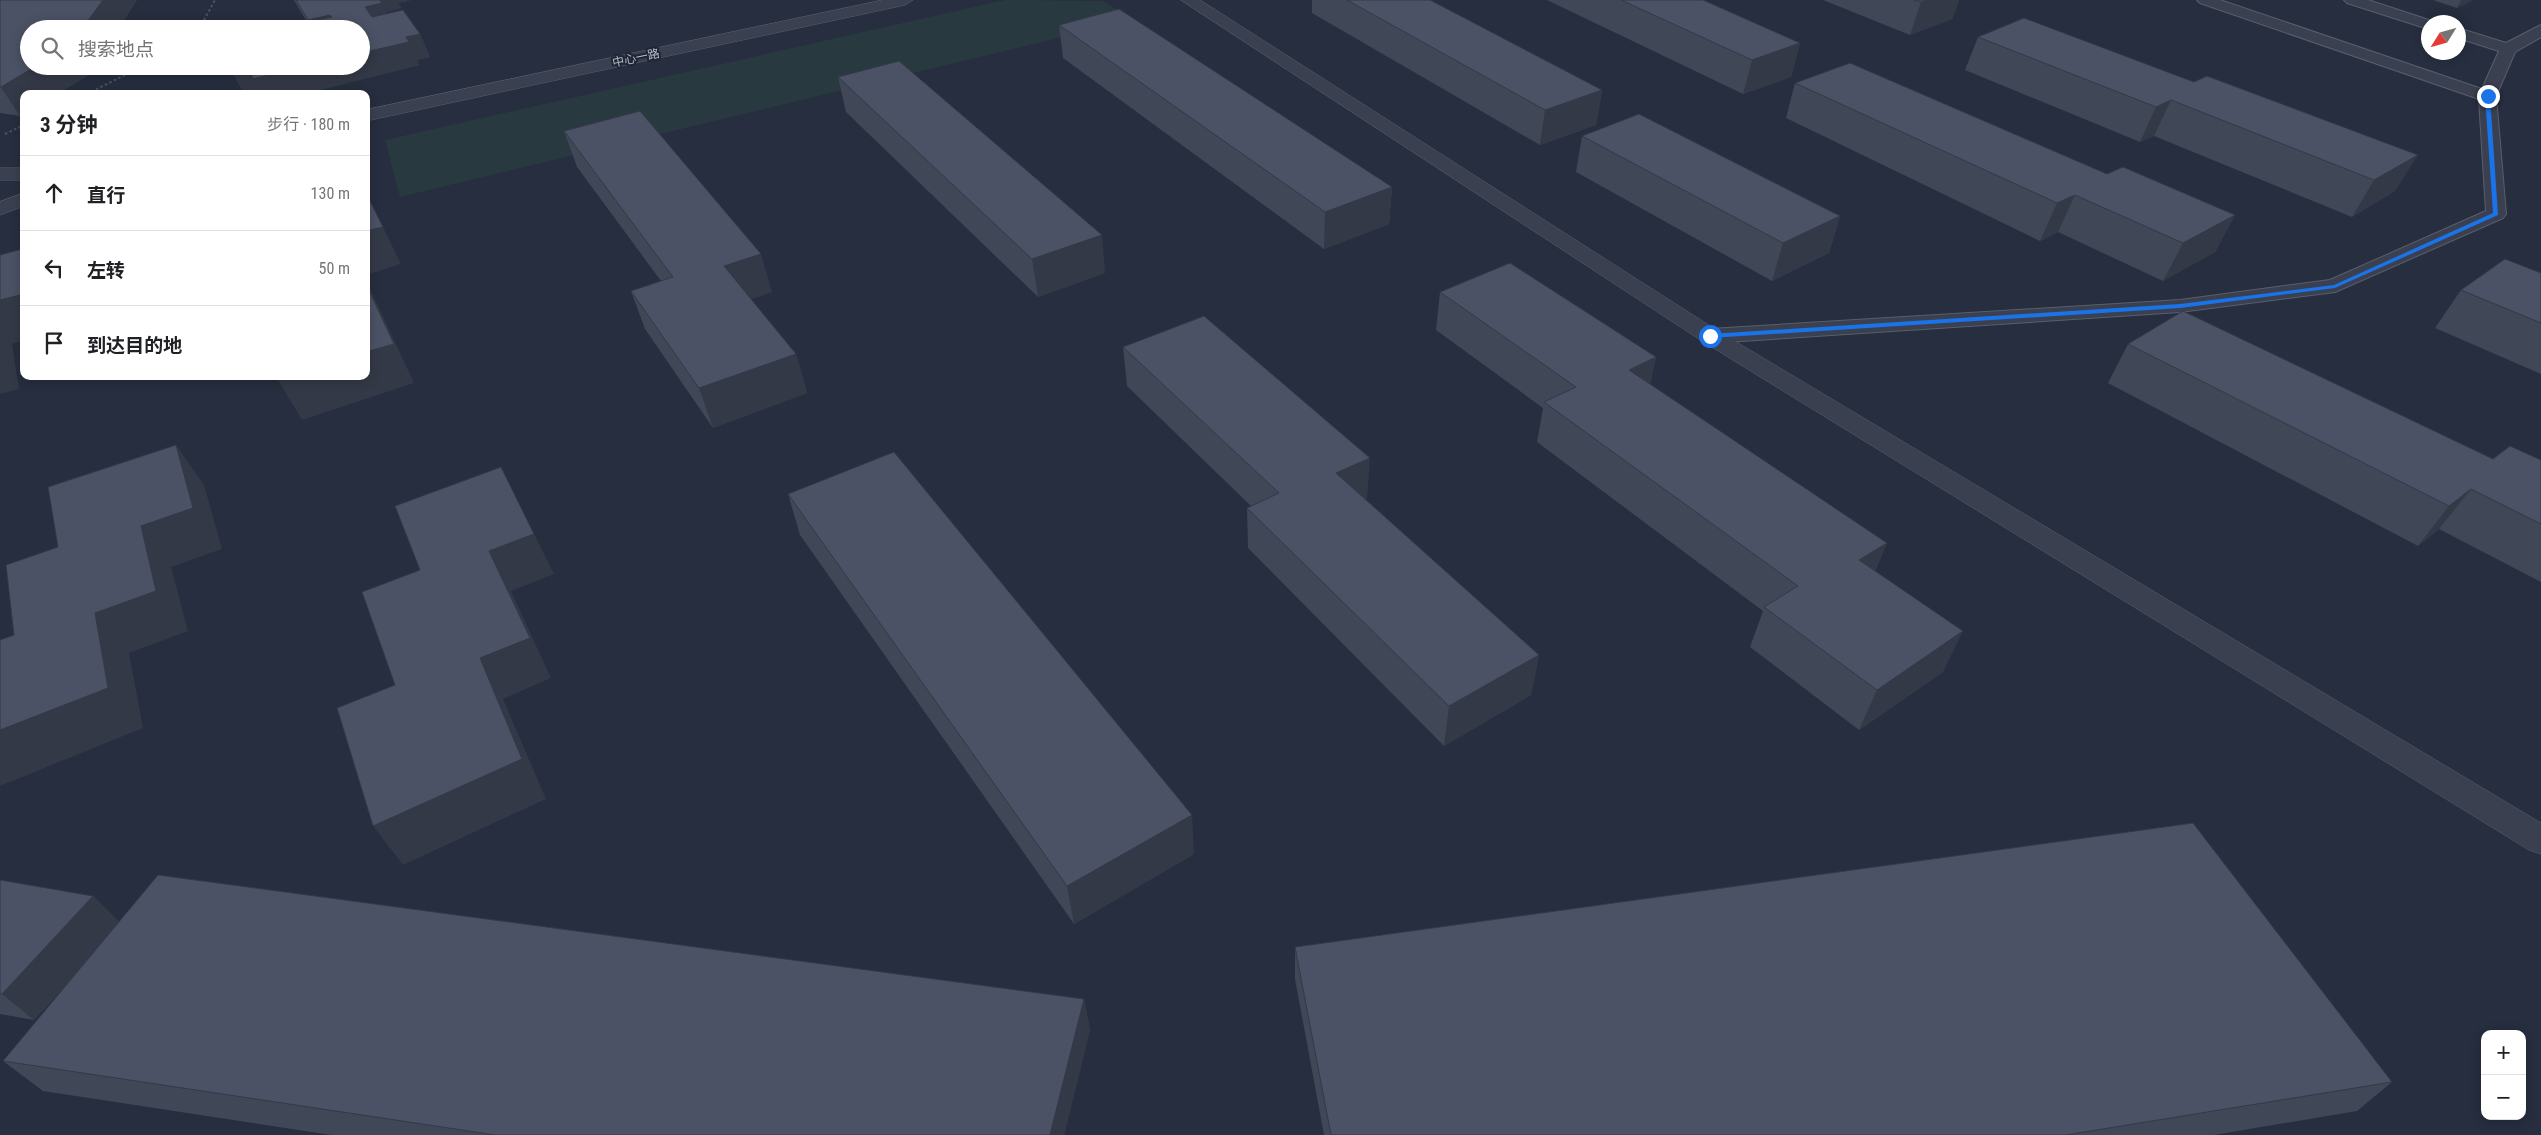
<!DOCTYPE html>
<html lang="zh">
<head>
<meta charset="utf-8">
<style>
  :root { --surface:#fff; --page:#f2f2f2; --text:#202124; --muted:#757577; --line:#e0e0e0 }
  body { margin:0; font-family:"Roboto Condensed","Noto Sans SC",sans-serif; background:var(--page); color:var(--text) }
  .controls { position:absolute; right:15px; bottom:15px; display:grid; overflow:hidden; border-radius:10px; box-shadow:0 2px 12px #0003 }
  .controls button { width:45px; height:45px; display:grid; place-items:center; padding:0; border:0; border-bottom:1px solid var(--line); background:var(--surface); color:var(--text); font:25px sans-serif }
  .compass { position:absolute; left:2421px; top:15px; width:45px; height:45px; border-radius:50%; background:var(--surface); box-shadow:0 2px 12px #0003; rotate:233deg }
  .stop { position:absolute; width:15px; height:15px; margin:-11px; border:4px solid #1a73e8; border-radius:50%; background:#fff }
  .stop.end { background:#1a73e8; border-color:#fff; box-shadow:0 1px 5px #0008 }
  .list { margin:0; padding:0; list-style:none }
  h2 { display:flex; justify-content:space-between; align-items:center; height:65px; margin:0; padding:0 20px; font-size:21px }
  h2 small { font-size:16px; font-weight:400; color:var(--muted) }
  .list li { display:grid; grid-template-columns:32px 1fr auto; gap:15px; align-items:center; box-sizing:border-box; height:75px; padding:0 20px; border-top:1px solid var(--line) }
  .list b { display:block; font-size:19px; white-space:nowrap }
  .list em { font-size:16px; font-style:normal; color:var(--muted) }
  .icon { flex:none; width:28px; height:28px; fill:none; stroke:currentColor; stroke-width:2; stroke-linecap:round; stroke-linejoin:round }
  .map { position:relative; flex:none; width:2541px; height:1135px; overflow:hidden }
  .search { position:absolute; background:var(--surface); box-shadow:0 2px 12px #0003; left:20px; top:20px; width:350px; height:55px; display:flex; align-items:center; gap:12px; box-sizing:border-box; padding:0 18px; border-radius:28px; color:var(--muted); font-size:19px }
  .panel { position:absolute; background:var(--surface); box-shadow:0 2px 12px #0003; left:20px; top:90px; width:350px; height:290px; border-radius:10px }
  .map>svg:first-child { display:block }
  .green { fill:#283a40 }
  .lines { fill:none; stroke-linecap:round; stroke-linejoin:round }
  .service-casing { stroke:#585e6c; stroke-width:2 }
  .minor-casing { stroke:#585e6c; stroke-width:1 }
  .path { stroke:#46575d; stroke-width:2; stroke-dasharray:2.5 2.5; stroke-linecap:butt }
  .service { fill:#3a404f; fill-rule:evenodd }
  .minor { fill:#3a404f; fill-rule:evenodd }
  .wall { fill:#404757 }
  .shaded-wall { fill:#343947 }
  .building { fill:#4b5265; stroke:#343947 }
  .route { fill:#1a73e8 }
  .labels { text-anchor:middle; dominant-baseline:central; stroke-width:4; stroke-linejoin:round; paint-order:stroke }
  .far-street-label { font-size:12px; fill:#b7bcc9; stroke:#1f2534 }
</style>
</head>
<body>
<div class="map">
<svg width="2541" height="1135" viewBox="0 0 2541 1135">
  <rect width="100%" height="100%" fill="#262e3f"/>
  <path class="green" d="M 1005,0 L 1103,1 L 1133,20 L 400,197 L 385,140 Z"/>
  <g class="lines">
    <defs>
      <g id="service">
        <path d="M 2197,0 L 2220,0 L 2482,89 L 2499,51 L 2458,38 L 2458,28 L 2506,43 L 2541,25 L 2541,37 L 2515,52 L 2496,96 L 2506,214 L 2503,218 L 2335,292 L 2180,312 L 1710,343 L 1702,341 L 1699,336 L 1702,331 L 1710,329 L 2180,300 L 2330,280 L 2486,211 L 2479,99 L 2200,3 Z"/>
        <path d="M 2344,0 L 2368,0 L 2435,22 L 2428,22 L 2428,29 L 2422,27 L 2347,3 Z"/>
      </g>
      <g id="minor">
        <path d="M 883,0 L 913,0 L 905,5 L 366,121 L 366,110 Z"/>
        <path d="M 1181,0 L 1200,0 L 1718,331 L 2541,823 L 2541,854 L 2529,850 L 1702,341 Z"/>
        <rect x="0" y="168" width="24" height="12"/>
        <path d="M 24,193 L 24,206 L 0,215 L 0,202 Z"/>
      </g>
    </defs>
    <use href="#service" class="service-casing"/>
    <use href="#minor" class="minor-casing"/>
    <g class="path">
      <path d="M 199,29 L 215,0"/>
      <path d="M 87,94 L 143,66"/>
      <path d="M 5,134 L 24,125"/>
    </g>
    <use href="#service" class="service"/>
    <use href="#minor" class="minor"/>
  </g>
  <g class="wall">
    <path d="M 0,0 L 137,0 L 87,76 L 57,94 L 24,94 L 24,114 L 20,116 L 0,113 Z"/>
    <path d="M 294,0 L 411,0 L 398,3 L 401,8 L 386,12 L 387,14 L 420,34 L 430,57 L 417,60 L 419,65 L 303,94 L 244,94 L 234,75 L 361,66 L 307,22 Z"/>
    <path d="M 1312,0 L 1430,0 L 1602,90 L 1596,125 L 1540,145 L 1312,13 Z"/>
    <path d="M 1547,0 L 1703,0 L 1800,43 L 1791,77 L 1743,94 Z"/>
    <path d="M 1823,0 L 1959,0 L 1952,19 L 1910,35 Z"/>
    <path d="M 2433,0 L 2473,0 L 2457,8 Z"/>
    <path d="M 1059,25 L 1392,187 L 1389,224 L 1324,249 L 1063,58 Z"/>
    <path d="M 1978,37 L 2194,82 L 2395,191 L 2352,217 L 2154,136 L 2140,142 L 1965,70 Z"/>
    <path d="M 838,77 L 1105,273 L 1038,297 L 846,112 Z"/>
    <path d="M 1795,83 L 2107,174 L 2235,215 L 2215,252 L 2163,281 L 2058,232 L 2040,241 L 1786,118 Z"/>
    <path d="M 564,131 L 772,292 L 751,299 L 796,354 L 807,393 L 713,428 L 645,329 L 631,291 L 661,281 L 577,167 Z"/>
    <path d="M 1582,136 L 1840,216 L 1829,253 L 1772,281 L 1576,172 Z"/>
    <path d="M 2541,273 L 2541,374 L 2435,328 L 2461,290 Z"/>
    <path d="M 1440,292 L 1656,357 L 1650,384 L 1887,543 L 1875,571 L 1943,672 L 1859,730 L 1750,647 L 1763,611 L 1537,442 L 1543,408 L 1436,330 Z"/>
    <path d="M 2128,344 L 2493,459 L 2541,460 L 2541,582 L 2439,529 L 2418,546 L 2108,383 Z"/>
    <path d="M 1123,347 L 1367,498 L 1365,499 L 1539,655 L 1531,695 L 1444,746 L 1248,548 L 1247,508 L 1251,506 L 1127,386 Z"/>
    <path d="M 788,494 L 1194,854 L 1074,924 L 800,535 Z"/>
    <path d="M 0,880 L 93,896 L 119,922 L 1084,999 L 1090,1030 L 1064,1135 L 331,1135 L 43,1091 L 3,1061 L 77,973 L 34,1020 L 0,1014 Z"/>
    <path d="M 1295,947 L 2392,1082 L 2357,1111 L 2214,1135 L 1324,1135 L 1295,979 Z"/>
  </g>
  <g class="shaded-wall">
    <path d="M 103,0 L 137,0 L 118,29 L 82,29 Z"/>
    <path d="M 378,0 L 411,0 L 398,3 L 401,8 L 386,12 L 392,26 L 376,30 L 365,7 Z"/>
    <path d="M 1927,0 L 1959,0 L 1952,19 L 1910,35 L 1921,2 Z"/>
    <path d="M 2461,0 L 2473,0 L 2457,8 Z"/>
    <path d="M 330,15 L 337,29 L 312,29 L 308,20 Z"/>
    <path d="M 420,34 L 430,57 L 417,60 L 419,65 L 303,94 L 244,94 L 234,75 L 250,71 L 305,66 L 361,66 L 361,53 L 406,37 Z"/>
    <path d="M 1800,43 L 1791,77 L 1743,94 L 1752,60 Z"/>
    <path d="M 36,66 L 93,66 L 87,76 L 57,94 L 24,94 L 24,114 L 20,116 L 1,87 Z"/>
    <path d="M 1602,90 L 1596,125 L 1540,145 L 1545,110 Z"/>
    <path d="M 2171,100 L 2154,136 L 2140,142 L 2156,107 Z"/>
    <path d="M 2418,155 L 2395,191 L 2352,217 L 2374,180 Z"/>
    <path d="M 1392,187 L 1389,224 L 1324,249 L 1325,212 Z"/>
    <path d="M 2075,195 L 2058,232 L 2040,241 L 2057,203 Z"/>
    <path d="M 2235,215 L 2215,252 L 2163,281 L 2183,243 Z"/>
    <path d="M 1840,216 L 1829,253 L 1772,281 L 1783,243 Z"/>
    <path d="M 378,217 L 401,264 L 366,275 L 366,231 Z"/>
    <path d="M 1102,235 L 1105,273 L 1038,297 L 1032,259 Z"/>
    <path d="M 761,254 L 772,292 L 736,304 L 724,266 Z"/>
    <path d="M 366,280 L 414,383 L 302,420 L 278,380 L 291,376 L 366,376 Z"/>
    <path d="M 24,294 L 24,340 L 12,344 L 19,389 L 0,394 L 0,300 Z"/>
    <path d="M 796,354 L 807,393 L 713,428 L 699,388 Z"/>
    <path d="M 1656,357 L 1647,396 L 1629,370 Z"/>
    <path d="M 176,445 L 204,485 L 222,549 L 171,567 L 188,631 L 129,653 L 143,728 L 0,786 L 0,730 L 95,613 L 141,526 Z"/>
    <path d="M 1370,458 L 1367,498 L 1334,513 L 1336,473 Z"/>
    <path d="M 2471,489 L 2439,529 L 2418,546 L 2449,506 Z"/>
    <path d="M 534,534 L 554,574 L 511,591 L 551,678 L 503,699 L 546,799 L 403,865 L 373,826 L 480,658 L 489,551 Z"/>
    <path d="M 1887,543 L 1870,583 L 1859,560 Z"/>
    <path d="M 1963,631 L 1943,672 L 1859,730 L 1877,690 Z"/>
    <path d="M 1539,655 L 1531,695 L 1444,746 L 1449,706 Z"/>
    <path d="M 1192,815 L 1194,854 L 1074,924 L 1067,886 Z"/>
    <path d="M 93,896 L 121,923 L 34,1020 L 2,994 Z"/>
    <path d="M 1084,999 L 1090,1030 L 1064,1135 L 1050,1135 Z"/>
  </g>
  <g class="building">
    <path d="M 0,0 L 103,0 L 82,29 L 29,29 L 29,66 L 36,66 L 1,87 L 0,87 Z"/>
    <path d="M 296,0 L 380,0 L 382,3 L 365,7 L 372,17 L 403,10 L 420,34 L 406,37 L 409,42 L 361,53 L 361,29 L 292,29 L 291,26 L 332,17 L 330,15 L 308,20 Z"/>
    <path d="M 1347,0 L 1430,0 L 1602,90 L 1545,110 Z"/>
    <path d="M 1621,0 L 1703,0 L 1800,43 L 1752,60 Z"/>
    <path d="M 1914,0 L 1927,0 L 1921,2 Z"/>
    <path d="M 1119,9 L 1392,187 L 1325,212 L 1059,25 Z"/>
    <path d="M 2024,18 L 2194,82 L 2207,76 L 2418,155 L 2374,180 L 2171,100 L 2156,107 L 1978,37 Z"/>
    <path d="M 899,61 L 1102,235 L 1032,259 L 838,77 Z"/>
    <path d="M 1850,63 L 2107,174 L 2123,167 L 2235,215 L 2183,243 L 2075,195 L 2057,203 L 1795,83 Z"/>
    <path d="M 234,66 L 305,66 L 253,79 L 250,71 L 234,75 L 231,67 Z"/>
    <path d="M 640,111 L 761,254 L 724,266 L 796,354 L 699,388 L 631,291 L 673,277 L 564,131 Z"/>
    <path d="M 1639,114 L 1840,216 L 1783,243 L 1582,136 Z"/>
    <path d="M 366,193 L 383,227 L 366,231 Z"/>
    <path d="M 22,249 L 24,256 L 24,294 L 0,300 L 0,255 Z"/>
    <path d="M 2505,259 L 2541,273 L 2541,323 L 2461,290 Z"/>
    <path d="M 1510,263 L 1656,357 L 1629,370 L 1887,543 L 1859,560 L 1963,631 L 1877,690 L 1764,607 L 1798,586 L 1544,402 L 1576,387 L 1440,292 Z"/>
    <path d="M 366,284 L 394,344 L 366,352 Z"/>
    <path d="M 2183,311 L 2493,459 L 2510,446 L 2541,460 L 2541,524 L 2471,489 L 2449,506 L 2128,344 Z"/>
    <path d="M 1204,316 L 1370,458 L 1336,473 L 1539,655 L 1449,706 L 1247,508 L 1279,493 L 1123,347 Z"/>
    <path d="M 277,376 L 291,376 L 278,380 Z"/>
    <path d="M 176,445 L 193,508 L 141,526 L 156,591 L 95,613 L 108,688 L 0,730 L 0,640 L 14,635 L 6,565 L 58,547 L 48,487 Z"/>
    <path d="M 894,452 L 1192,815 L 1067,886 L 788,494 Z"/>
    <path d="M 501,467 L 534,534 L 489,551 L 530,638 L 480,658 L 522,759 L 373,826 L 337,708 L 395,685 L 362,592 L 420,570 L 395,506 Z"/>
    <path d="M 2193,823 L 2392,1082 L 2066,1135 L 1331,1135 L 1295,947 Z"/>
    <path d="M 158,875 L 1084,999 L 1050,1135 L 495,1135 L 3,1061 Z"/>
    <path d="M 0,880 L 93,896 L 2,994 L 0,994 Z"/>
  </g>
  <path class="route" d="M 2488,94 L 2490,96 L 2498,215 L 2335,288 L 2180,308 L 1710,338 L 1706,336 L 1710,334 L 2180,304 L 2334,285 L 2493,213 L 2485,96 Z"/>
  <g class="labels">
    <g class="far-street-label">
      <text transform="translate(636 58) rotate(-12)">中心一路</text>
    </g>
  </g>
</svg>
<div class="controls">
<button>+</button>
<button>−</button>
</div>
<svg class="compass" viewBox="-18 -18 36 36"><path d="M0-13l5 13h-10z" fill="#e53935"/><path d="M0 13l5-13h-10z" fill="#757577"/></svg>
<div class="stop" style="left:1710px;top:336px"></div>
<div class="stop end" style="left:2488px;top:96px"></div>
<div class="search"><svg class="icon" aria-label="search" viewBox="0 0 24 24"><circle cx="10" cy="10" r="6"/><path d="M15 15l6 6"/></svg>搜索地点</div>
<section class="panel">
<h2>3 分钟<small>步行 · 180 m</small></h2>
<ul class="list">
<li><svg class="icon" aria-label="ahead" viewBox="0 0 24 24"><path d="M12 20V5M6 11l6-6 6 6"/></svg><div><b>直行</b></div><em>130 m</em></li>
<li><svg class="icon" aria-label="left" viewBox="0 0 24 24"><path d="M17 20v-9H6M10 6l-5 5 5 5"/></svg><div><b>左转</b></div><em>50 m</em></li>
<li><svg class="icon" aria-label="arrive" viewBox="0 0 24 24"><path d="M6 21V4h12l-3 4 3 4H6"/></svg><div><b>到达目的地</b></div></li>
</ul>
</section>
</div>
</body>
</html>
